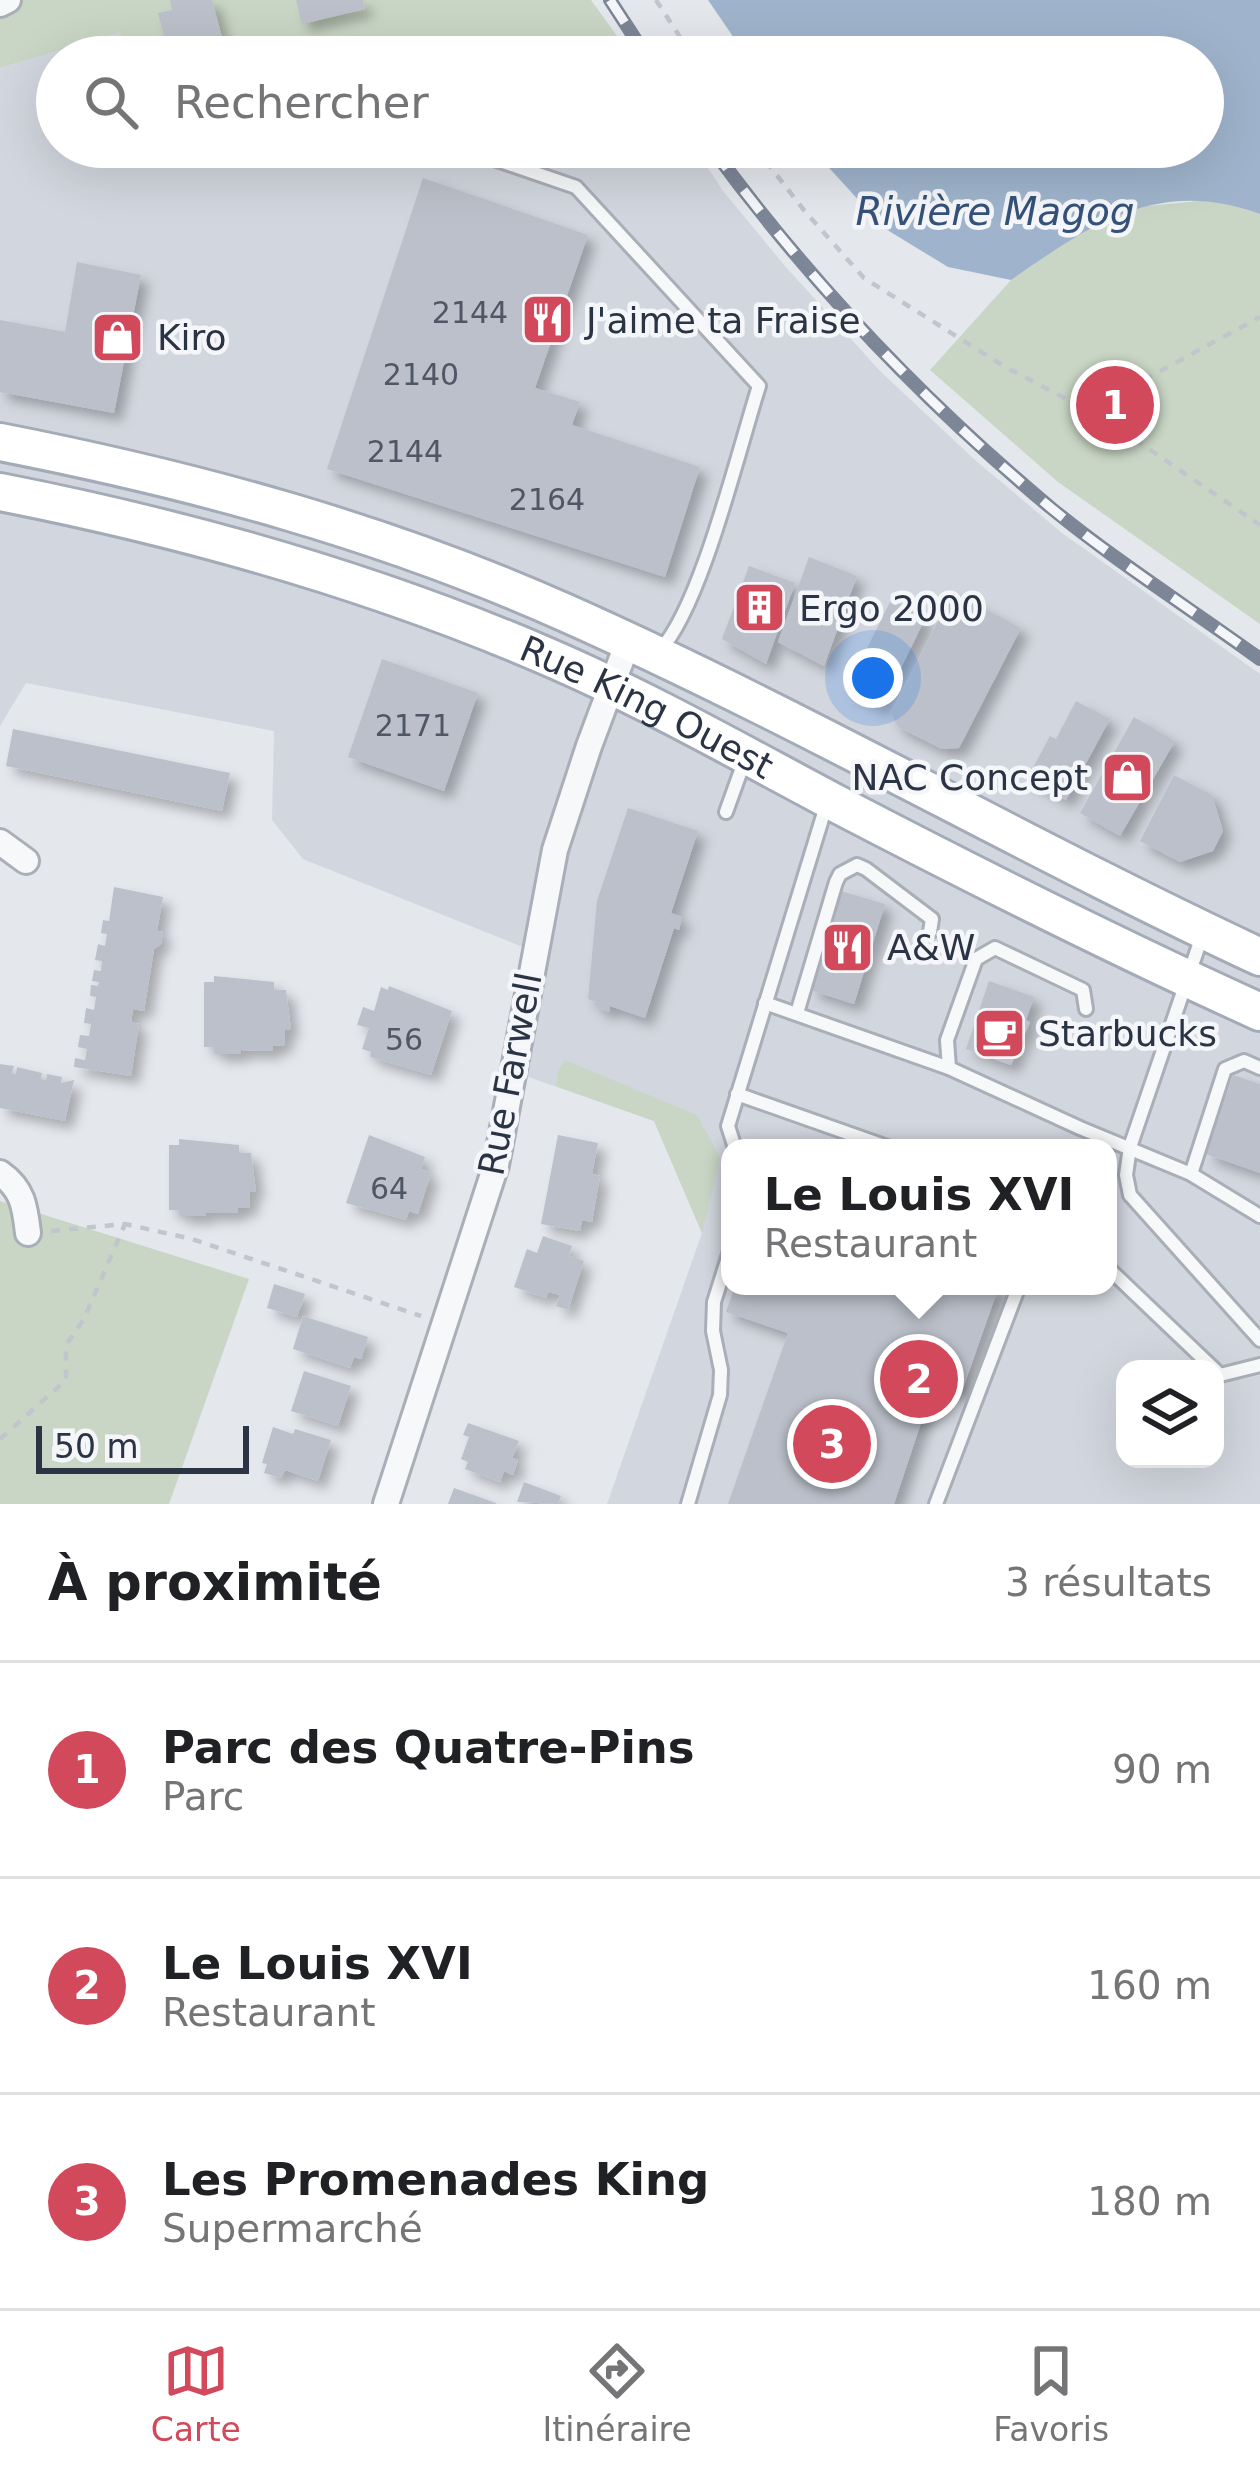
<!DOCTYPE html>
<html lang="fr">
<head>
<meta charset="utf-8">
<style>
  :root { --surface:#fff; --page:#f6f6f6; --text:#202124; --muted:#757577; --line:#e0e0e0; --accent:#d1495b }
  body { margin:0; font-family:"DejaVu Sans",sans-serif; background:var(--page); color:var(--text) }
  .controls { position:absolute; right:36px; bottom:36px; display:grid; overflow:hidden; border-radius:24px; box-shadow:0 12px 48px #0002 }
  .controls button { width:108px; height:108px; display:grid; place-items:center; padding:0; border:0; border-bottom:3px solid var(--line); background:var(--surface); color:var(--text); font:60px sans-serif }
  .scale { position:absolute; left:36px; bottom:30px; width:213px; box-sizing:border-box; padding-left:12px; border:6px solid #2b3445; border-top:0; font-size:33px; line-height:42px; white-space:nowrap; color:#2b3445; -webkit-text-stroke:9px #f4f6f9; paint-order:stroke }
  .you { position:absolute; left:873px; top:678px; width:42px; height:42px; margin:-30px; border:9px solid #fff; border-radius:50%; background:#1a73e8; box-shadow:0 0 0 18px #1a73e833 }
  .badge { display:grid; place-items:center; width:78px; height:78px; border-radius:50%; background:var(--accent); color:#fff; font-size:39px; font-weight:700 }
  .pin { position:absolute; translate:-50% -50%; border:6px solid #fff; box-shadow:0 3px 12px #0006 }
  .popup { position:absolute; left:721px; top:1139px; width:396px; height:156px; box-sizing:border-box; display:grid; place-content:center; border-radius:24px; background:var(--surface); filter:drop-shadow(0 3px 9px #0005); font-size:39px; white-space:nowrap; color:var(--muted) }
  .popup b { font-size:45px; color:var(--text) }
  .popup::after { content:''; position:absolute; left:50%; top:100%; margin-left:-24px; border:24px solid transparent; border-top-color:var(--surface) }
  .list { margin:0; padding:0; list-style:none }
  h2 { display:flex; justify-content:space-between; align-items:center; height:156px; margin:0; padding:0 48px; font-size:51px }
  h2 small { font-size:39px; font-weight:400; color:var(--muted) }
  .list li { display:grid; grid-template-columns:78px 1fr auto; gap:36px; align-items:center; box-sizing:border-box; height:216px; padding:0 48px; border-top:3px solid var(--line) }
  .list b { display:block; font-size:45px; white-space:nowrap }
  .list p { margin:0; font-size:39px; white-space:nowrap; color:var(--muted) }
  .list em { font-size:39px; font-style:normal; color:var(--muted) }
  .icon { flex:none; width:66px; height:66px; fill:none; stroke:currentColor; stroke-width:2; stroke-linecap:round; stroke-linejoin:round }
  .map { position:relative; flex:none; width:1260px; height:1504px; overflow:hidden }
  .search { position:absolute; background:var(--surface); box-shadow:0 12px 48px #0002; left:36px; right:36px; top:36px; height:132px; display:flex; align-items:center; gap:30px; box-sizing:border-box; padding:0 42px; border-radius:66px; color:var(--muted); font-size:45px }
  .sheet { height:804px; background:var(--surface) }
  nav { display:flex; justify-content:space-around; align-items:center; box-sizing:border-box; height:168px; border-top:3px solid var(--line); background:var(--surface); font-size:33px; color:var(--muted) }
  nav a { display:grid; justify-items:center; gap:6px }
  nav .on { color:var(--accent) }
  .map>svg:first-child { display:block }
  .built { fill:#d2d6de; fill-rule:evenodd }
  .green { fill:#c9d6c5 }
  .water { fill:#9fb4cc }
  .building { fill:#bbc0ca; filter:url(#shadow) }
  .lines { fill:none; stroke-linecap:round; stroke-linejoin:round }
  .lane-casing { stroke:#a9aeb7; stroke-width:18 }
  .street-casing { stroke:#a9aeb7; stroke-width:30 }
  .primary-casing { stroke:#a3abb8; stroke-width:42 }
  .path { stroke:#c2c5cb; stroke-width:4.5; stroke-dasharray:9 9; stroke-linecap:butt }
  .lane { stroke:#f7f8fa; stroke-width:12 }
  .street { stroke:#f7f8fa; stroke-width:24 }
  .primary { stroke:#fff; stroke-width:36 }
  .rail-casing { stroke:#7d8696; stroke-width:14 }
  .rail { stroke:#f4f6f9; stroke-width:9; stroke-dasharray:27; stroke-linecap:butt }
  .labels { text-anchor:middle; dominant-baseline:central; stroke-width:9; stroke-linejoin:round; paint-order:stroke }
  .number-label { font-size:30px; fill:#4f5766 }
  .poi-label { font-size:36px; fill:#2b3445; stroke:#f4f6f9; text-anchor:start }
  .street-label { font-size:36px; fill:#2b3445; stroke:#f4f6f9 }
  .water-label { font-size:39px; font-style:italic; fill:#34527a; stroke:#f4f6f9 }
</style>
</head>
<body>
<div class="map">
<svg width="1260" height="1504" viewBox="0 0 1260 1504">
  <defs>
    <filter id="shadow"><feDropShadow dx="8" dy="8" stdDeviation="6" flood-color="#0004"/></filter>
  </defs>
  <rect width="100%" height="100%" fill="#e4e7ec"/>
  <path class="built" d="M 121,31 L 131,57 L 57,57 L 57,147 L 694,147 L 723,191 L 785,266 L 880,371 L 975,460 L 1062,533 L 1260,674 L 1260,1504 L 607,1504 L 702,1233 L 654,1121 L 514,1072 L 533,951 L 303,859 L 272,820 L 274,731 L 26,683 L 0,726 L 0,68 ZM 730,1148 L 1108,1148 L 1108,1286 L 730,1286 ZM 1125,1369 L 1215,1369 L 1215,1459 L 1125,1459 Z"/>
  <g class="green">
    <path d="M 0,0 L 591,0 L 620,40 L 531,57 L 131,57 L 120,32 L 0,68 Z"/>
    <path d="M 1220,199 L 1260,214 L 1260,624 L 1058,482 L 930,370 L 1011,280 L 1065,243 L 1127,208 Z"/>
    <path d="M 565,1060 L 697,1115 L 720,1158 L 702,1233 L 654,1121 L 556,1086 L 558,1071 Z"/>
    <path d="M 0,1201 L 249,1279 L 169,1504 L 0,1504 Z"/>
  </g>
  <path class="water" d="M 708,0 L 1260,0 L 1260,214 C 1158,177 1092,224 1011,280 L 948,267 L 884,228 L 810,147 L 1203,147 L 1203,57 L 747,57 Z"/>
  <g class="building">
    <path d="M 170,0 L 212,0 L 223,41 L 183,51 L 180,38 L 166,42 L 158,13 L 172,10 Z"/>
    <path d="M 296,0 L 363,0 L 365,9 L 302,24 Z"/>
    <path d="M 423,178 L 588,235 L 535,388 L 580,402 L 572,425 L 700,467 L 665,577 L 327,469 Z"/>
    <path d="M 77,262 L 141,275 L 114,413 L 0,392 L 0,320 L 65,332 Z"/>
    <path d="M 809,557 L 857,576 L 824,666 L 778,642 Z"/>
    <path d="M 749,566 L 795,583 L 766,664 L 722,639 Z"/>
    <path d="M 953,592 L 1021,628 L 959,748 L 942,749 L 898,727 L 891,713 Z"/>
    <path d="M 891,600 L 926,617 L 881,708 L 846,691 Z"/>
    <path d="M 382,659 L 478,693 L 444,791 L 348,757 Z"/>
    <path d="M 1076,701 L 1110,719 L 1066,800 L 1027,779 L 1050,736 L 1056,739 Z"/>
    <path d="M 1134,717 L 1175,741 L 1120,836 L 1080,813 Z"/>
    <path d="M 13,729 L 230,773 L 222,811 L 6,766 Z"/>
    <path d="M 1174,775 L 1212,795 L 1223,831 L 1213,851 L 1180,862 L 1140,841 Z"/>
    <path d="M 628,808 L 698,831 L 671,913 L 682,917 L 679,930 L 674,928 L 645,1018 L 610,1006 L 609,1012 L 597,1008 L 599,1003 L 588,999 L 597,901 Z"/>
    <path d="M 114,887 L 163,897 L 157,931 L 163,932 L 161,944 L 154,949 L 144,1011 L 133,1009 L 131,1022 L 139,1024 L 131,1076 L 74,1067 L 75,1058 L 85,1060 L 87,1049 L 78,1047 L 80,1035 L 89,1036 L 91,1024 L 84,1023 L 86,1008 L 94,1010 L 96,997 L 90,996 L 91,985 L 98,986 L 99,982 L 92,981 L 94,970 L 101,971 L 102,961 L 95,960 L 98,944 L 105,946 L 107,934 L 101,933 L 103,920 L 109,921 Z"/>
    <path d="M 841,891 L 885,904 L 854,1004 L 810,990 Z"/>
    <path d="M 214,976 L 274,982 L 274,990 L 286,990 L 291,1030 L 285,1030 L 285,1045 L 273,1046 L 273,1051 L 241,1050 L 241,1054 L 215,1054 L 215,1047 L 204,1047 L 204,982 L 214,982 Z"/>
    <path d="M 989,981 L 1034,997 L 1026,1020 L 1030,1022 L 1011,1065 L 966,1049 Z"/>
    <path d="M 389,986 L 452,1011 L 431,1075 L 370,1057 L 371,1052 L 362,1049 L 369,1028 L 357,1025 L 363,1007 L 374,1011 L 381,987 L 388,990 Z"/>
    <path d="M 0,1064 L 14,1066 L 12,1073 L 16,1074 L 17,1067 L 42,1073 L 41,1079 L 46,1080 L 47,1074 L 62,1077 L 61,1083 L 74,1080 L 65,1121 L 0,1108 Z"/>
    <path d="M 1233,1075 L 1260,1084 L 1260,1173 L 1206,1154 Z"/>
    <path d="M 369,1135 L 425,1157 L 421,1169 L 431,1173 L 418,1214 L 409,1211 L 406,1220 L 346,1203 Z"/>
    <path d="M 558,1135 L 598,1143 L 592,1174 L 600,1176 L 592,1222 L 582,1220 L 580,1231 L 541,1224 Z"/>
    <path d="M 179,1139 L 239,1145 L 239,1153 L 251,1153 L 256,1192 L 250,1192 L 250,1208 L 238,1208 L 238,1213 L 206,1213 L 206,1216 L 180,1216 L 180,1210 L 169,1210 L 169,1145 L 179,1145 Z"/>
    <path d="M 543,1236 L 572,1246 L 569,1256 L 584,1261 L 568,1310 L 556,1306 L 560,1295 L 548,1292 L 546,1298 L 514,1287 L 527,1249 L 537,1253 Z"/>
    <path d="M 274,1284 L 305,1294 L 297,1317 L 267,1308 Z"/>
    <path d="M 735,1286 L 999,1286 L 961,1394 L 934,1384 L 894,1504 L 728,1504 L 788,1333 L 726,1312 Z"/>
    <path d="M 303,1316 L 368,1337 L 361,1359 L 354,1357 L 350,1368 L 293,1349 Z"/>
    <path d="M 304,1371 L 351,1386 L 338,1426 L 291,1411 Z"/>
    <path d="M 468,1423 L 519,1441 L 512,1458 L 518,1460 L 513,1475 L 504,1471 L 500,1482 L 465,1469 L 468,1462 L 461,1459 L 469,1437 L 463,1435 Z"/>
    <path d="M 273,1427 L 293,1434 L 295,1429 L 331,1440 L 318,1481 L 285,1470 L 281,1478 L 264,1473 L 267,1464 L 262,1463 Z"/>
    <path d="M 524,1482 L 561,1496 L 558,1504 L 517,1502 Z"/>
    <path d="M 454,1488 L 496,1503 L 496,1504 L 448,1504 Z"/>
  </g>
  <g class="lines">
    <defs>
      <g id="lane">
        <path d="M 459,147 L 576,187 L 759,386 C 739,448 701,607 660,650"/>
        <path d="M 211,151 L 225,147"/>
        <path d="M 726,812 L 744,762"/>
        <path d="M 1202,936 L 1130,1147 L 1126,1175 L 1130,1195 L 1260,1340"/>
        <path d="M 765,1003 L 949,1068 L 1080,1128 L 1191,1174 L 1260,1216"/>
        <path d="M 797,1013 L 836,882 L 840,874 L 857,865 L 866,869 L 932,919 L 930,932"/>
        <path d="M 949,1068 L 947,1040 L 976,959 L 995,948 L 1083,990 L 1086,1009"/>
        <path d="M 737,1094 L 890,1148"/>
        <path d="M 735,1148 L 728,1126 L 826,806"/>
        <path d="M 1191,1174 L 1225,1069 L 1244,1061 L 1260,1068"/>
        <path d="M 1108,1268 L 1214,1369"/>
        <path d="M 1215,1370 L 1220,1375 L 1260,1365"/>
        <path d="M 688,1504 L 720,1395 L 721,1370 L 713,1331 L 714,1302 L 730,1251"/>
        <path d="M 936,1504 L 1019,1286"/>
      </g>
      <g id="street">
        <path d="M 0,4 L 8,0"/>
        <path d="M 0,842 L 26,861"/>
        <path d="M 0,1173 C 23,1189 25,1207 28,1233"/>
        <path d="M 386,1504 L 496,1165 L 555,850 L 589,746 L 628,642"/>
      </g>
      <g id="primary">
        <path d="M 0,442 C 194,480 385,532 566,613 C 802,718 1026,848 1260,957"/>
        <path id="s1" d="M 0,492 C 188,529 370,580 546,656 C 646,699 741,753 837,804 C 977,877 1116,947 1260,1012"/>
      </g>
    </defs>
    <use href="#lane" class="lane-casing"/>
    <use href="#street" class="street-casing"/>
    <use href="#primary" class="primary-casing"/>
    <g class="path">
      <path d="M 656,0 L 693,57"/>
      <path d="M 755,147 L 803,209 L 864,278 L 1002,365 L 1108,421 L 1260,525"/>
      <path d="M 1109,419 L 1129,388 L 1260,317"/>
      <path d="M 51,1231 L 125,1224 L 192,1239 L 421,1316"/>
      <path d="M 0,1439 L 66,1380 L 66,1345 L 84,1319 L 125,1224"/>
    </g>
    <use href="#lane" class="lane"/>
    <use href="#street" class="street"/>
    <use href="#primary" class="primary"/>
    <defs>
      <g id="rail">
        <path d="M 610,0 L 647,57"/>
        <path d="M 711,147 C 809,281 924,402 1051,508 C 1117,562 1191,609 1260,659"/>
      </g>
    </defs>
    <use href="#rail" class="rail-casing"/>
    <use href="#rail" class="rail"/>
  </g>
  <defs>
    <symbol id="restaurant-square" viewBox="-11 -11 22 22"><rect x="-9" y="-9" width="18" height="18" rx="4" fill="#d1495b" stroke="#f4f6f9"/><path d="M-5-6h1v4h1v-4h1v4h1v-4h1v5L-1.5 .5V6h-2V.5L-5-1ZM5-6V6H3V1.5H1.5Q1.5-4 5-6Z" fill="#fff"/></symbol>
    <symbol id="shop-square" viewBox="-11 -11 22 22"><rect x="-9" y="-9" width="18" height="18" rx="4" fill="#d1495b" stroke="#f4f6f9"/><path d="M-5-2.5h2.3a2.7 3.5 0 0 1 5.4 0H5L5.5 6h-11ZM-1.5-2.5h3a1.5 2.3 0 0 0-3 0Z" fill="#fff"/></symbol>
    <symbol id="building-square" viewBox="-11 -11 22 22"><rect x="-9" y="-9" width="18" height="18" rx="4" fill="#d1495b" stroke="#f4f6f9"/><path d="M-4-6H4V6H1V3H-1V6H-4ZM-2.5-4.3h1.7v1.8h-1.7ZM.8-4.3h1.7v1.8H.8ZM-2.5-1h1.7V.8h-1.7ZM.8-1h1.7V.8H.8Z" fill="#fff"/></symbol>
    <symbol id="cafe-square" viewBox="-11 -11 22 22"><rect x="-9" y="-9" width="18" height="18" rx="4" fill="#d1495b" stroke="#f4f6f9"/><path d="M-5.5-4.5H6V0H3Q3 3.5 0 3.5H-2.5Q-5.5 3.5-5.5 0ZM3-3.2v2h1.7v-2ZM-6 4.5H4V6H-6Z" fill="#fff"/></symbol>
  </defs>
  <g fill-rule="evenodd">
    <use href="#restaurant-square" x="518" y="290" width="59" height="59"/>
    <use href="#shop-square" x="88" y="308" width="59" height="59"/>
    <use href="#building-square" x="730" y="578" width="59" height="59"/>
    <use href="#shop-square" x="1098" y="748" width="59" height="59"/>
    <use href="#restaurant-square" x="818" y="918" width="59" height="59"/>
    <use href="#cafe-square" x="970" y="1004" width="59" height="59"/>
  </g>
  <g class="labels">
    <g class="number-label">
      <text x="470" y="312">2144</text>
      <text x="421" y="374">2140</text>
      <text x="405" y="451">2144</text>
      <text x="547" y="499">2164</text>
      <text x="413" y="725">2171</text>
      <text x="404" y="1039">56</text>
      <text x="389" y="1188">64</text>
    </g>
    <g class="poi-label">
      <text x="586" y="320">J'aime ta Fraise</text>
      <text x="157" y="337">Kiro</text>
      <text x="799" y="608">Ergo 2000</text>
      <text x="1088" y="777" text-anchor="end">NAC Concept</text>
      <text x="887" y="947">A&amp;W</text>
      <text x="1038" y="1033">Starbucks</text>
    </g>
    <g class="street-label">
      <text stroke="none"><textPath href="#s1" startOffset="684">Rue King Ouest</textPath></text>
      <text transform="translate(510 1074) rotate(-79)">Rue Farwell</text>
    </g>
    <g class="water-label">
      <text x="995" y="211">Rivière Magog</text>
    </g>
  </g>
</svg>
<div class="controls">
<button><svg class="icon" aria-label="layers" viewBox="0 0 24 24"><path d="M12 4l9 5-9 5-9-5zM3 14l9 5 9-5"/></svg></button>
</div>
<div class="scale">50 m</div>
<div class="you"></div>
<div class="pin badge" style="left:1115px;top:405px">1</div>
<div class="pin badge" style="left:919px;top:1379px">2</div>
<div class="popup"><b>Le Louis XVI</b>Restaurant</div>
<div class="pin badge" style="left:832px;top:1444px">3</div>
<div class="search"><svg class="icon" aria-label="search" viewBox="0 0 24 24"><circle cx="10" cy="10" r="6"/><path d="M15 15l6 6"/></svg>Rechercher</div>
</div>
<section class="sheet">
<h2>À proximité<small>3 résultats</small></h2>
<ul class="list">
<li><span class="badge">1</span><div><b>Parc des Quatre-Pins</b><p>Parc</p></div><em>90 m</em></li>
<li><span class="badge">2</span><div><b>Le Louis XVI</b><p>Restaurant</p></div><em>160 m</em></li>
<li><span class="badge">3</span><div><b>Les Promenades King</b><p>Supermarché</p></div><em>180 m</em></li>
</ul>
</section>
<nav>
<a class="on"><svg class="icon" aria-label="map" viewBox="0 0 24 24"><path d="M3 6l6-2 6 2 6-2v14l-6 2-6-2-6 2zM9 4v14M15 6v14"/></svg>Carte</a>
<a><svg class="icon" aria-label="directions" viewBox="0 0 24 24"><path d="M12 3l9 9-9 9-9-9zM9 14v-3h6M13 9l2 2-2 2"/></svg>Itinéraire</a>
<a><svg class="icon" aria-label="saved" viewBox="0 0 24 24"><path d="M7 4h10v16l-5-4-5 4z"/></svg>Favoris</a>
</nav>
</body>
</html>
